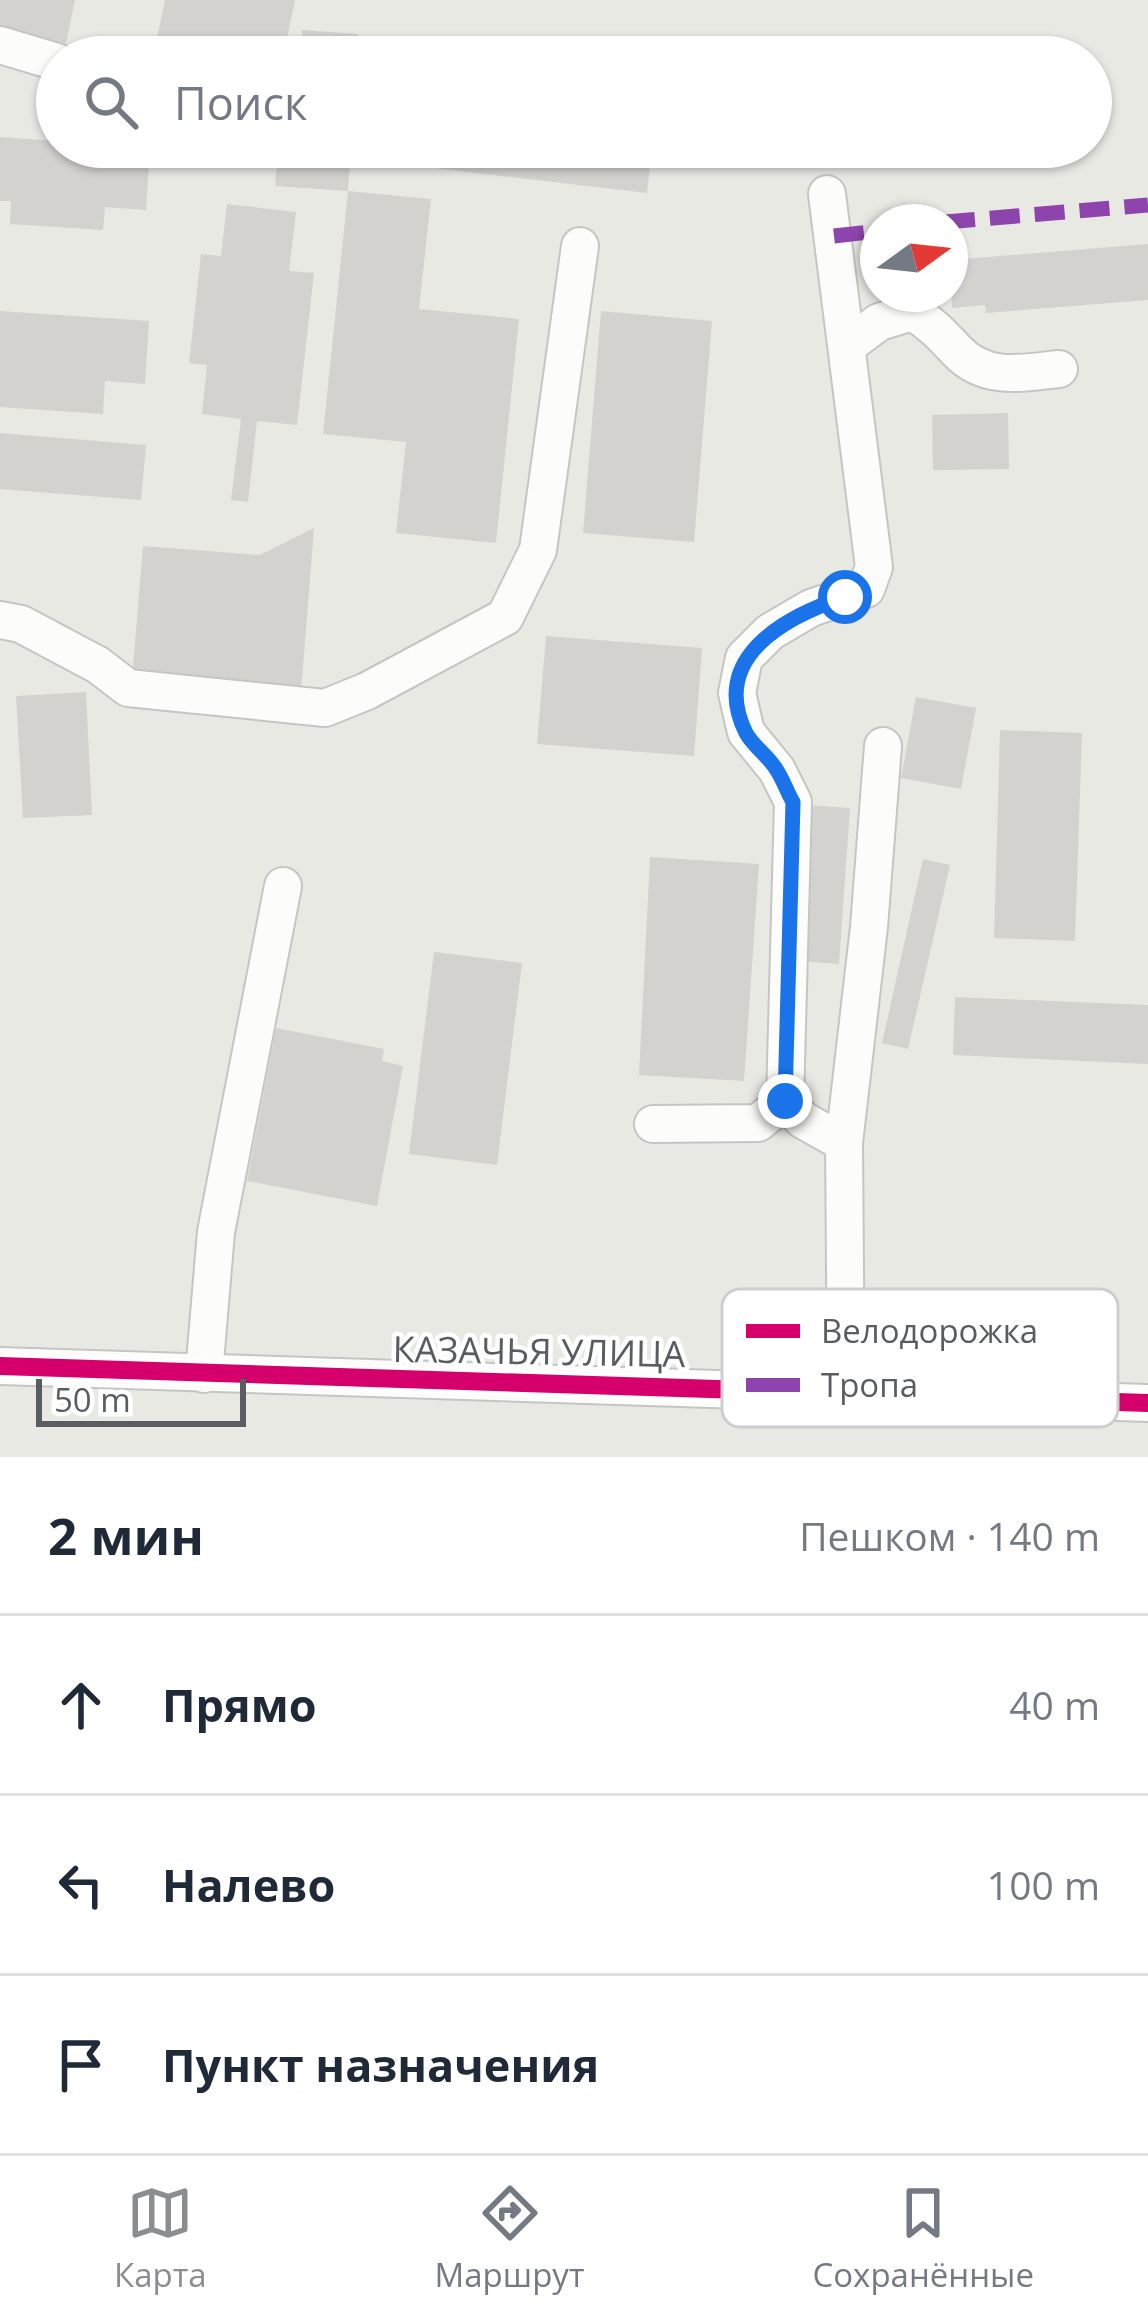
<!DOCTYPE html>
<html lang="ru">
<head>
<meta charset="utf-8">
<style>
  :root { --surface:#fff; --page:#f2f2f3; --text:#1f2937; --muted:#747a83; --line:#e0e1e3; --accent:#8b8d8f }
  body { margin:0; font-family:"Open Sans",sans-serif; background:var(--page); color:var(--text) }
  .compass { position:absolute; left:860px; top:204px; width:108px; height:108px; border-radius:50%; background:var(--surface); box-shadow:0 3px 9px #0004; rotate:75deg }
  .scale { position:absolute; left:36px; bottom:30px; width:210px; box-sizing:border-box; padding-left:12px; border:6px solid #595c61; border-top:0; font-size:33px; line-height:42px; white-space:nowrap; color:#595c61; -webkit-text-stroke:9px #fff; paint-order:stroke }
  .stop { position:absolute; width:36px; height:36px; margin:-27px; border:9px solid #1a73e8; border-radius:50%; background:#fff }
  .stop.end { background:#1a73e8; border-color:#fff; box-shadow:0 3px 12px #0008 }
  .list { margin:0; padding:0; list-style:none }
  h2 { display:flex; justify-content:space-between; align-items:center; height:156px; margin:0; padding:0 48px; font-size:51px }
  h2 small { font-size:39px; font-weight:400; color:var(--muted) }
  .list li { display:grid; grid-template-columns:78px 1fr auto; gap:36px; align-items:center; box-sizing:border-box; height:180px; padding:0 48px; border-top:3px solid var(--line) }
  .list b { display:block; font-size:45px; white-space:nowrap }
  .list em { font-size:39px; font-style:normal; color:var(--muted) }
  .icon { flex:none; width:66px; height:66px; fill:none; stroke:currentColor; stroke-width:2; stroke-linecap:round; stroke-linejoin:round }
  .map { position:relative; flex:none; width:1148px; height:1457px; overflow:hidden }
  .search { position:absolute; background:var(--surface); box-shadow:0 3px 9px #0004; left:36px; right:36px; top:36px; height:132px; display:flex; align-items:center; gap:30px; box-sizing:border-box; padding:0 42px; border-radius:66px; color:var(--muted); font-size:45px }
  .sheet { height:696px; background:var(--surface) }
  nav { display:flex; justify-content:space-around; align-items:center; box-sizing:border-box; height:168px; border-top:3px solid var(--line); background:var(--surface); font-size:33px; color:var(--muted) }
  nav a { display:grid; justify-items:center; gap:6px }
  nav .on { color:var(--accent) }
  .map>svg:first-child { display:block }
  .building { fill:#d3d2cf }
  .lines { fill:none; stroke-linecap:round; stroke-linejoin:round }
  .minor-casing { stroke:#c5c6c4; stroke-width:40 }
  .minor { stroke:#fcfcfb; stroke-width:36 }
  .quiet { stroke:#8e44ad; stroke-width:15; stroke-dasharray:30 15; stroke-linecap:butt }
  .cycleway-casing { stroke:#fff; stroke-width:26 }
  .cycleway { stroke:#d6006c; stroke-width:18 }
  .route { stroke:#1a73e8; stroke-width:15 }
  .labels { text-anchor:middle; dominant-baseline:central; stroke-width:9; stroke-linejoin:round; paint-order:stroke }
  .street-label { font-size:36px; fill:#595c61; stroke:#fff }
  .key { fill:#fff; stroke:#cdced0; stroke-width:3 }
  .key-label { font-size:33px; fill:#595c61 }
</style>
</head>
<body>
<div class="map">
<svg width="1148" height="1457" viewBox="0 0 1148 1457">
  <rect width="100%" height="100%" fill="#e9e9e4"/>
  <g class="building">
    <path d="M 0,0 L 75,0 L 66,43 L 0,29 Z"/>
    <path d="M 165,0 L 295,0 L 283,57 L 153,57 Z"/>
    <path d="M 302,30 L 358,34 L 356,57 L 301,57 Z"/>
    <path d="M 449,42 L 555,54 L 554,57 L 447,57 Z"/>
    <path d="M 0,137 L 57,141 L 57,147 L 150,147 L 146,210 L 105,207 L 103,230 L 10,224 L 11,201 L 0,201 Z"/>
    <path d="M 278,147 L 351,147 L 348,191 L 431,199 L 419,309 L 519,319 L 496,543 L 396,533 L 406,442 L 323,434 L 348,191 L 275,186 Z"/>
    <path d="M 437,147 L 652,147 L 647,193 L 434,168 Z"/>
    <path d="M 227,204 L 296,212 L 289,271 L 314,273 L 297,425 L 257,421 L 248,502 L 231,500 L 241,419 L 202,414 L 207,365 L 189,363 L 201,254 L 221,256 Z"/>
    <path d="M 1148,244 L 1148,300 L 986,313 L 985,305 L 952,308 L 950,260 Z"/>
    <path d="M 0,311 L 149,321 L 145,384 L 105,381 L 103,414 L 0,407 Z"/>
    <path d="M 601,311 L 712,321 L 694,542 L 583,533 Z"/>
    <path d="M 1008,413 L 1009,469 L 933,470 L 932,415 Z"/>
    <path d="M 0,433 L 146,445 L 141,500 L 0,489 Z"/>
    <path d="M 314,528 L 301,693 L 132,679 L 143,546 L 260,555 Z"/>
    <path d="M 546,636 L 702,648 L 694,756 L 537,744 Z"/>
    <path d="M 86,692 L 92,815 L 23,818 L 16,696 Z"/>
    <path d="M 916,697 L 976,708 L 961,789 L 901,778 Z"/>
    <path d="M 1000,730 L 1082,733 L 1075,941 L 994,938 Z"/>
    <path d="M 808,805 L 850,808 L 839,964 L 798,961 Z"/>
    <path d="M 650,857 L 759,864 L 744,1081 L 639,1075 Z"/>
    <path d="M 923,859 L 950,865 L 908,1049 L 882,1043 Z"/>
    <path d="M 434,952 L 522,963 L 497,1165 L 409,1154 Z"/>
    <path d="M 955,997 L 1148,1005 L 1148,1064 L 953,1055 Z"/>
    <path d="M 276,1028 L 384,1049 L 382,1061 L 403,1066 L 377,1206 L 247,1181 Z"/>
  </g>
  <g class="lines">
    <defs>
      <g id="minor">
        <path d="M 0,45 L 57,62"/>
        <path d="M 847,346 L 879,322 L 912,312 C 931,323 942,335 957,351 C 985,381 1022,373 1059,369"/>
        <path d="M 0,620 L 21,624 L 98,665 L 128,688 L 325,708 L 367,691 L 505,617 L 538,550 L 580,246"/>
        <path d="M 785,1101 L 793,802 L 777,770 L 746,732 L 737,693 L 744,658 L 770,632 L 811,608 L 866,589 L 874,567 L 827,194"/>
        <path d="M 653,1124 L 758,1123 L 785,1101 L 803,1120 L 844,1143"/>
        <path d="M 0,1366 L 1148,1403"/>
        <path d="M 204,1374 L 216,1232 L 283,886"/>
        <path d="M 846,1391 L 844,1143 L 869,927 L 883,746"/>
      </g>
    </defs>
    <use href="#minor" class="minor-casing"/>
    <use href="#minor" class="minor"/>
    <g class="quiet">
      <path d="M 945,222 L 1148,205"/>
      <path d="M 834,236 L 878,231"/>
    </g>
    <defs>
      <path id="cycleway" d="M 0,1366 L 1148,1403"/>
    </defs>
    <use href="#cycleway" class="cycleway-casing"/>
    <use href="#cycleway" class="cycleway"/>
  </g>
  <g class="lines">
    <path class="route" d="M 785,1101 L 793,802 C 787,792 783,779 776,769 C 768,756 753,746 746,733 C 708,657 787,616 845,597"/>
  </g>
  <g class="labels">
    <g class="street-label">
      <text transform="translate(539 1351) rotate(1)">КАЗАЧЬЯ УЛИЦА</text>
    </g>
  </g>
  <rect x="722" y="1289" width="396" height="138" rx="18" class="key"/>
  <rect x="746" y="1324" width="54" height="14" fill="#d6006c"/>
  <rect x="746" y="1378" width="54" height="14" fill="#8e44ad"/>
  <g class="key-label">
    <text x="821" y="1343">Велодорожка</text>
    <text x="821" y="1397">Тропа</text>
  </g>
</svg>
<svg class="compass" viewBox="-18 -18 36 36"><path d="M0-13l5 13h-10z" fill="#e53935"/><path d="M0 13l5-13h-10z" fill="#747a83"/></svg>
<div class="scale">50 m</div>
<div class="stop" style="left:845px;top:597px"></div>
<div class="stop end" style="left:785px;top:1101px"></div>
<div class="search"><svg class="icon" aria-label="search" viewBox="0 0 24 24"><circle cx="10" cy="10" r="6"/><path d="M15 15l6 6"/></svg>Поиск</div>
</div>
<section class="sheet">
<h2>2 мин<small>Пешком · 140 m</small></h2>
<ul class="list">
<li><svg class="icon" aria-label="ahead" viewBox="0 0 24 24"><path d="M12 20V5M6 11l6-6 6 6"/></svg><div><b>Прямо</b></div><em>40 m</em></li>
<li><svg class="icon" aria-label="left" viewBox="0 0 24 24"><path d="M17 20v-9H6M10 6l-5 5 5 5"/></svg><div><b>Налево</b></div><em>100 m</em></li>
<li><svg class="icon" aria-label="arrive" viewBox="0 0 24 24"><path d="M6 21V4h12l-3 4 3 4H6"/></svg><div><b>Пункт назначения</b></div></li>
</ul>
</section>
<nav>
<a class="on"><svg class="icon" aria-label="map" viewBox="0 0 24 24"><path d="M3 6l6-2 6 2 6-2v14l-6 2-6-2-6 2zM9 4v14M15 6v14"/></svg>Карта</a>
<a><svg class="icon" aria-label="directions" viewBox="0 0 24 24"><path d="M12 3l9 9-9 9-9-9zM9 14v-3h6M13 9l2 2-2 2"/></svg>Маршрут</a>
<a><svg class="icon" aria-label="saved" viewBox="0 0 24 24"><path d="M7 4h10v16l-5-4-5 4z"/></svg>Сохранённые</a>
</nav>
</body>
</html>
